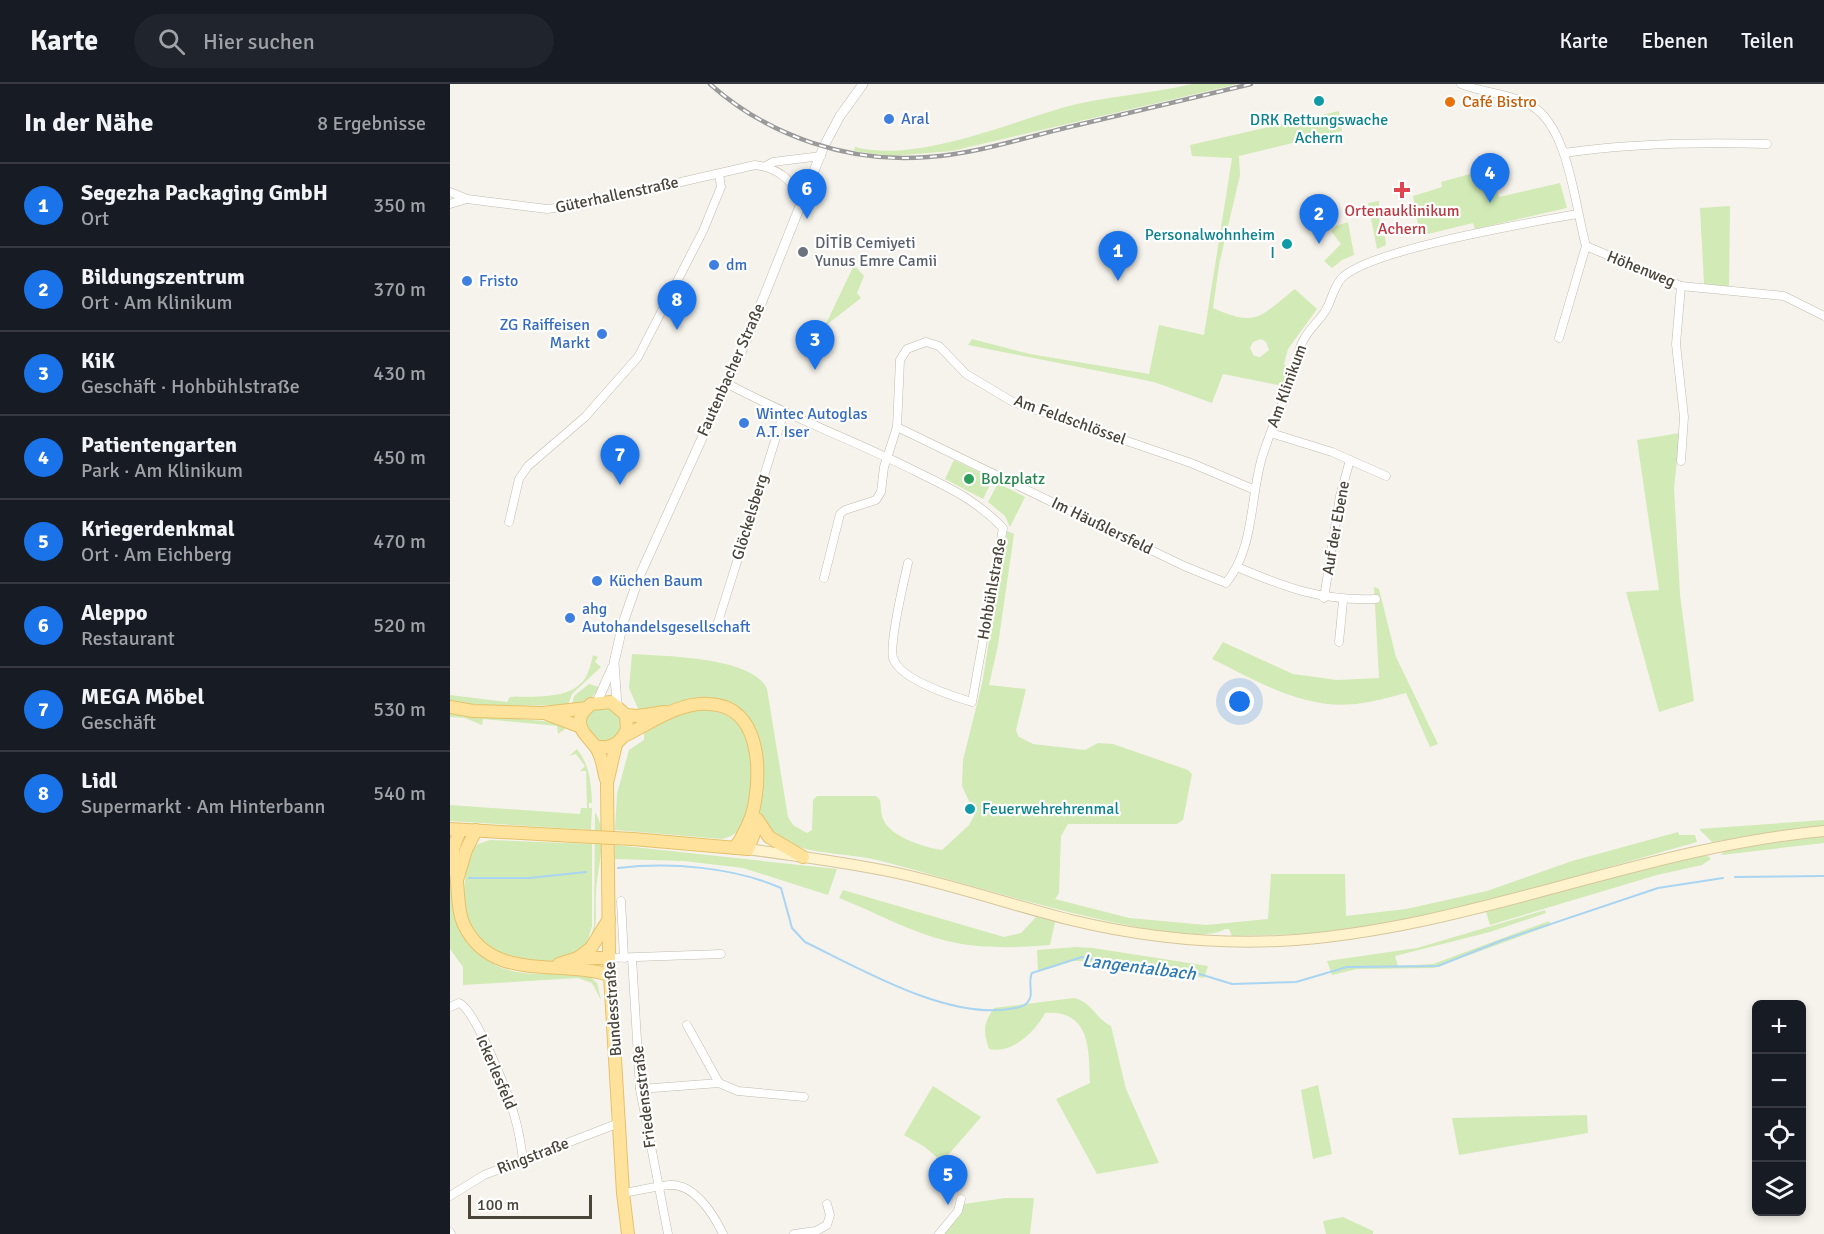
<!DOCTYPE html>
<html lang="de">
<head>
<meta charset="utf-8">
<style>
  :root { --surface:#171b24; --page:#20242c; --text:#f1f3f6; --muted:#9ea1a6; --line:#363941; --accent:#1a73e8 }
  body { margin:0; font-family:Signika,sans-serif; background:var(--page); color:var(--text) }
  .controls { position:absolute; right:18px; bottom:18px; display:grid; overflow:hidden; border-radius:9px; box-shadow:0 3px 9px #0003 }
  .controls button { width:54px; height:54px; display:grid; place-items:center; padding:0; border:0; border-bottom:2px solid var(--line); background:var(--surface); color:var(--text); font:30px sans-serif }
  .scale { position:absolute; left:18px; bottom:15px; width:124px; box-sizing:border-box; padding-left:6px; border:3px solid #4b4439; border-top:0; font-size:16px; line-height:21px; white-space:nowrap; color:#4b4439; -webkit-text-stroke:4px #fff; paint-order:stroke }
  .you { position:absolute; left:790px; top:618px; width:21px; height:21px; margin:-15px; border:4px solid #fff; border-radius:50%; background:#1a73e8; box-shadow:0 0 0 9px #1a73e833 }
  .badge { display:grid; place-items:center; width:39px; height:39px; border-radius:50%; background:var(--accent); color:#fff; font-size:20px; font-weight:700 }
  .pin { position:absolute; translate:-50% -50px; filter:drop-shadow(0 2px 3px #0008) }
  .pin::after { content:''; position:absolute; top:32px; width:21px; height:18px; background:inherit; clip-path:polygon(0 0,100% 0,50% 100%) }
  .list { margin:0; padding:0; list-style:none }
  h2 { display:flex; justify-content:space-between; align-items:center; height:78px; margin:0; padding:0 24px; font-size:26px }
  h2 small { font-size:20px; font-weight:400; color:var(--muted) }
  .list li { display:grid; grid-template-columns:39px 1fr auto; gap:18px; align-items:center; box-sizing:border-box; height:84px; padding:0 24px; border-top:2px solid var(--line) }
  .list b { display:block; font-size:22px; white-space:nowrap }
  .list p { margin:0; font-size:20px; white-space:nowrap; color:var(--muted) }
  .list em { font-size:20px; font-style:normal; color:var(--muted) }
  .icon { flex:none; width:33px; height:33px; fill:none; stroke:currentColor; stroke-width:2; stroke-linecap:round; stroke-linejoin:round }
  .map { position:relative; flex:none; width:1374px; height:1150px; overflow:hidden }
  header { display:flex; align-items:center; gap:36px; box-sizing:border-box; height:84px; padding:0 30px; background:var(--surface); border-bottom:2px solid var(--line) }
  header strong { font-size:28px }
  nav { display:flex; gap:33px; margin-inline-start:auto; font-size:21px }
  .search { width:420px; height:54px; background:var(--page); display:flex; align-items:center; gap:15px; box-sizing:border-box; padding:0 21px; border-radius:33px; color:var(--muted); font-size:22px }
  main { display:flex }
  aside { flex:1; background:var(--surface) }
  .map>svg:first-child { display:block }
  .green { fill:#d2eab5; fill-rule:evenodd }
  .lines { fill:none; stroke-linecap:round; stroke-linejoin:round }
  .stream { stroke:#a9d4f2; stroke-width:2 }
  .minor-casing { stroke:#c2bbae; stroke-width:9 }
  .tertiary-casing { stroke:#c2bbae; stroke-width:10 }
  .secondary-casing { stroke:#d6c79b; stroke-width:12 }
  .primary-casing { stroke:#e6c16a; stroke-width:14 }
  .minor { stroke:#fff; stroke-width:8 }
  .tertiary { stroke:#fff; stroke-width:9 }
  .secondary { stroke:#fff3cd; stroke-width:10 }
  .primary { stroke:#ffe39c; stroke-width:12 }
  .rail-casing { stroke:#9a9a9a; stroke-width:4.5 }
  .rail { stroke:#fff; stroke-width:2; stroke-dasharray:7; stroke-linecap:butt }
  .primary-bridge-casing { stroke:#e6c16a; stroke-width:14; stroke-linecap:butt }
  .primary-bridge { stroke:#ffe39c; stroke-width:12 }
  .culture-dot { fill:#0f9aa8; stroke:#fff; stroke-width:2 }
  .food-dot { fill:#e8710a; stroke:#fff; stroke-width:2 }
  .shop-dot { fill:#3f7fe0; stroke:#fff; stroke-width:2 }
  .health-dot { fill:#e0444e; stroke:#fff; stroke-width:2 }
  .worship-dot { fill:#6b7280; stroke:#fff; stroke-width:2 }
  .leisure-dot { fill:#2e9e5b; stroke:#fff; stroke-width:2 }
  .labels { text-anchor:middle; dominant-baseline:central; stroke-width:4.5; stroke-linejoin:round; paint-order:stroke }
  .food-label { font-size:16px; fill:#c56008; stroke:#fff; text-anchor:start }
  .shop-label { font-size:16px; fill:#366cbe; stroke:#fff; text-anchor:start }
  .culture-label { font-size:16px; fill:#0d838f; stroke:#fff }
  .street-label { font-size:16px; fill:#4b4439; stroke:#fff }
  .health-label { font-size:16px; fill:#be3a42; stroke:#fff }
  .worship-label { font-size:16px; fill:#5b616d; stroke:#fff; text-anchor:start }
  .leisure-label { font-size:16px; fill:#27864d; stroke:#fff; text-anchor:start }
  .water-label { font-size:18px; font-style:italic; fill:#2e7ab2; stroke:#fff }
</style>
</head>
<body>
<header>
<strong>Karte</strong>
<div class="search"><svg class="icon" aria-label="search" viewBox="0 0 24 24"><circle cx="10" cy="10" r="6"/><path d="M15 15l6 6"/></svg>Hier suchen</div>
<nav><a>Karte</a><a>Ebenen</a><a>Teilen</a></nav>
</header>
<main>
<aside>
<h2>In der Nähe<small>8 Ergebnisse</small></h2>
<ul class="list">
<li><span class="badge">1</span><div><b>Segezha Packaging GmbH</b><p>Ort</p></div><em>350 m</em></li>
<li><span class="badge">2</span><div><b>Bildungszentrum</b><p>Ort · Am Klinikum</p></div><em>370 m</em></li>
<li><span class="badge">3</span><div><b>KiK</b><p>Geschäft · Hohbühlstraße</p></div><em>430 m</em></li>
<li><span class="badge">4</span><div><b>Patientengarten</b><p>Park · Am Klinikum</p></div><em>450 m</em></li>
<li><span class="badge">5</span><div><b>Kriegerdenkmal</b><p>Ort · Am Eichberg</p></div><em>470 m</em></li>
<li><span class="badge">6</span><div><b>Aleppo</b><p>Restaurant</p></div><em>520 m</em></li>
<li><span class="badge">7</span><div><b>MEGA Möbel</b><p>Geschäft</p></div><em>530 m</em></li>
<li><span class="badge">8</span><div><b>Lidl</b><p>Supermarkt · Am Hinterbann</p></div><em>540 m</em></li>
</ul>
</aside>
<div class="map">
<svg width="1374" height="1150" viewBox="0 0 1374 1150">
  <rect width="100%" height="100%" fill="#f6f3ec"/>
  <g class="green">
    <path d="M 742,0 L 788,0 L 502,67 L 441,72 L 404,67 L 405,63 C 465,79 556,40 615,23 C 656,12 700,10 742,0 Z"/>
    <path d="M 889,27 L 892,47 L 789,72 L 790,91 L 769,181 L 763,224 C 808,244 810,232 845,205 L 867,225 L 838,265 L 834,280 L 838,284 L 833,302 L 773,290 L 762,319 L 704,298 L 518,261 L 522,255 L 580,270 L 699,290 L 709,241 L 754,251 L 782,74 L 742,72 L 740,61 ZM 811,255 L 816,258 L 819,266 L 810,273 L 804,272 L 800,264 L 803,258 Z"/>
    <path d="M 1042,84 L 1049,113 L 1110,99 L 1117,124 L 1025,145 L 1023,139 L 970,152 L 963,112 L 992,103 L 991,98 Z"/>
    <path d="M 929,117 L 930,152 L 935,152 L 936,161 L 927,165 L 918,119 Z"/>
    <path d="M 1280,122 L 1279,204 L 1254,200 L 1250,124 Z"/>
    <path d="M 898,138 L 904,171 L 892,176 L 882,184 L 874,177 L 891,160 L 881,147 L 886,142 Z"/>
    <path d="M 404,181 L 414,192 L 407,209 L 411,214 L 375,242 Z"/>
    <path d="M 1230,349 L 1224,404 L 1230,511 L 1244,617 L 1209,628 L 1176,508 L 1209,506 L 1187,356 Z"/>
    <path d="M 504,376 L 543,395 L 533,415 L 495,395 Z"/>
    <path d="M 548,399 L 575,413 L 560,443 L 555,432 L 538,418 Z"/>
    <path d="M 557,447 L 564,450 L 548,561 L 539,601 L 576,605 L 566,646 L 569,653 L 583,660 L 635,666 L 648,659 L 663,660 L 738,686 L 742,690 L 733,736 L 727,740 L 618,740 L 611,752 L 609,809 L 605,815 L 679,834 L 756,841 L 818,835 L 821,790 L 895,790 L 896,832 L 956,825 L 1037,807 L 1122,777 L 1228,748 L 1229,751 L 1245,751 L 1247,758 L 1036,818 L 939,840 L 854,850 L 782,852 L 779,845 L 775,845 C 736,872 480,787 422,775 C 390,768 347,771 321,749 C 295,728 324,674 305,645 C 301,639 293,634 287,630 C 282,626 276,619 269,616 C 243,606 215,626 190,629 L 179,604 L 182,570 C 214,572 304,573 317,605 L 338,733 L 343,741 L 357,749 L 362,746 L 363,716 L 367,712 L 426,712 L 430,716 C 431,722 431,730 433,735 C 440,753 476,764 492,766 L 519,741 L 525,730 L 512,702 L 513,676 L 532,600 Z"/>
    <path d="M 924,503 L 929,505 L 946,573 L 988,660 L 980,663 L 956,609 C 940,613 923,618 906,620 C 854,626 807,597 762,575 L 773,558 L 843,590 L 887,596 L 929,594 Z"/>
    <path d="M 143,571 L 148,573 L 145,578 L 151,583 L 122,610 L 118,621 L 38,622 L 0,617 L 0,611 L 57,618 L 60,613 C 81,612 118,616 133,597 C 139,590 141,579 143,571 Z"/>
    <path d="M 139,600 L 149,603 C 143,615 135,619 122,621 L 124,612 Z"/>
    <circle cx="154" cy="640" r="18"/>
    <path d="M 244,625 C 265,625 286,631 295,651 C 304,668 303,717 296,735 C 292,746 284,752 272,755 L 165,746 L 167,710 L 179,666 L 194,656 L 194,646 Z"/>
    <path d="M 0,629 L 116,639 L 115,645 L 108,650 L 107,642 L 33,635 L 32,641 L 15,634 L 0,633 Z"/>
    <path d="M 127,665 C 140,682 141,698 142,719 L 139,719 L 139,724 L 142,724 L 141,746 L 0,737 L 0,721 L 130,730 L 131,724 L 137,724 L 136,687 L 130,687 L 135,682 L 126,670 L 119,672 Z"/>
    <path d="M 145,728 C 159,750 147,784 146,809 C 145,827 149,843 139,859 L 144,842 Z"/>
    <path d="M 1374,736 L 1374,742 L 1262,758 L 1249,745 Z"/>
    <path d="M 1374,752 L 1374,759 L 1271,771 L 1276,765 Z"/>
    <path d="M 40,756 L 142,760 L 142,842 L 135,865 C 127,868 118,874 110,876 C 55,888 8,855 15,797 C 16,783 18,770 28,760 Z"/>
    <path d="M 165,761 L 387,785 L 378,811 L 293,784 L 234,777 L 165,775 Z"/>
    <path d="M 1257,771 L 1261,775 L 1252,781 L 1207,791 L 1040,841 L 1036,828 L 1170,790 Z"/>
    <path d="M 0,791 C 3,833 18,880 67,888 C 90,892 113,888 136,889 L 147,899 L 151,916 L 142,899 L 128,894 L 13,901 L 13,883 L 0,865 Z"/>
    <path d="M 393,806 L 554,853 L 571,849 L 586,833 L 605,838 L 600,861 C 565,864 531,865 497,857 C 460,848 425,828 389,814 Z"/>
    <path d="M 1095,826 L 1096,829 L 1040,848 L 945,872 L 948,882 L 983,880 L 1099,837 L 1101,841 L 984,884 L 907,885 L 882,891 L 877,877 L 967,864 Z"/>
    <path d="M 626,863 L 643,864 L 758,882 L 754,894 L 720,888 L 689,890 L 636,877 L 623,877 L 588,888 L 587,866 Z"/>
    <path d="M 624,914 C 641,917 646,935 661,942 L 676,1005 L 709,1079 L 647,1090 L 606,1015 L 640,999 C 639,964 640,926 595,929 C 585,948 562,970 539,965 C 533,947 533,940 544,924 Z"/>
    <path d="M 868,1001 L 882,1070 L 863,1075 L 851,1006 Z"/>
    <path d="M 483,1002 L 531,1033 L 492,1078 L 475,1063 L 454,1051 Z"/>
    <path d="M 1137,1031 L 1138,1049 L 1009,1071 L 1002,1034 Z"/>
    <path d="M 555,1114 L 584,1114 L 580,1150 L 490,1150 L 514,1120 Z"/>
    <path d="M 893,1133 L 923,1147 L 923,1150 L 876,1150 L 873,1137 Z"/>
  </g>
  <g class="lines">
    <g class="stream">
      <path d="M 168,784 C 221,778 283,783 331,804 L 342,844 L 355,858 C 411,885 496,935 559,925 C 565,924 572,924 577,919 C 585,912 577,898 582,889 L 632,873 L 694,887 L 716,885 L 743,888 L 782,900 L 846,898 L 897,883 L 988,882 L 1053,856 L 1208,804 L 1273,794"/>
      <path d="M 1285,793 L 1374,792"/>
      <path d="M 19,794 L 79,794 L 136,788"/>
    </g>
    <defs>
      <g id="minor">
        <path d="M 1011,0 C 1034,9 1061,10 1082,22 C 1119,44 1125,123 1136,162"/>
        <path d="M 1114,69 C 1182,59 1248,58 1317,60"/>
        <path d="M 316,82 L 323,78 L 371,72"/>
        <path d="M 0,108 L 17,115 L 97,125 L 131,121 L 305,81 C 329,84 340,96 354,115"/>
        <path d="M 0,120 L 17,115"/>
        <path d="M 1136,162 L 1231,202 L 1334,212 L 1374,232"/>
        <path d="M 1231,202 L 1226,260 L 1234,333 L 1231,377"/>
        <path d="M 1109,254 L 1136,162"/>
        <path d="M 276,299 C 339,333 406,357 469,389 C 502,405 527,417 553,444 L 522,618 C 502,612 450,596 443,574 C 439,558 454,497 458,479"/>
        <path d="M 447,343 L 734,482 L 776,499 C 804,465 800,417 811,377 C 819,348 833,320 843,292 C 847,280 847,267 853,257 C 859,244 871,236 877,224 C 882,214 884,203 891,195 C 915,166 1084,138 1127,130"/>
        <path d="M 821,349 L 882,368 L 936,392"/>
        <path d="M 59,438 L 69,395 L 78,382 L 135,333 L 188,273 L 253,147 L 271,103 L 269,90"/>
        <path d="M 787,483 C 837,504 871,517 926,515"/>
        <path d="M 374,494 L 390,430 L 395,426 L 426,416 L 431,408 L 434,383 L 447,343 L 450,276 L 457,265 L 476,258 L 489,262 L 516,290 L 563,318 L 741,379 L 805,406"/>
        <path d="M 874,514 L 890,412 L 900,376"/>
        <path d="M 268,538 L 334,328"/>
        <path d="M 889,558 L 893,517"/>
        <path d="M 171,817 L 174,874"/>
        <path d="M 159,874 L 271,870"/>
        <path d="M 182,874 L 190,1005 L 218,1150"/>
        <path d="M 0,923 L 9,919 C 25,924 60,1014 65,1034 C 69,1047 71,1061 73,1075"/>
        <path d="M 237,941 L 269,999"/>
        <path d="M 190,1005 L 269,999 L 288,1007 L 354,1013"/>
        <path d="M 173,1109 C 188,1107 205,1102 220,1101 C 244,1099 264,1131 273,1150"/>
        <path d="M 0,1112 L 34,1091 L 169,1039"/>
        <path d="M 0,1148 L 1,1150"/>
        <path d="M 344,1150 L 366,1147 L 377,1141 L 380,1131 L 377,1120"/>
        <path d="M 489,1150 L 508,1127 L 511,1115"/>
      </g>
      <g id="tertiary">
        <path d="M 147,618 L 162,584"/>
        <path d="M 167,621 L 164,579 L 173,539 L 189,493 L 297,255 L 374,62 L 390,32 L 413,0"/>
      </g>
      <path id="secondary" d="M 298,765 C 351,773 404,779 456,791 C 512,804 566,822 621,836 C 687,852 761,860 829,857 C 1016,847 1188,764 1374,747"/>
      <g id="primary">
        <path d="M 0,623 L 23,627 L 93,629 L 137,624"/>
        <path d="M 97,630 L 131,643"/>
        <path d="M 176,631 L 188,632 L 215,628"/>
        <path d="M 174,652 C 201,639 228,618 259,620 C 311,622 311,686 304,723 C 301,737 293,752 285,764"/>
        <path d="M 166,660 L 157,699 L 159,874 L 173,1109 L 178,1150"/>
        <path d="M 145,662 C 160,666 171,659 177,645 L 176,631 L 161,618 L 141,620 C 115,642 141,652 148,667 C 153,676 153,686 156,695"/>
        <path d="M 307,735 L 319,753 L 353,773"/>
        <path d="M 0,745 L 124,752"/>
        <path d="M 183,755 L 298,765 L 308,739"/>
        <path d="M 0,773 C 12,793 4,820 14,841 C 42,899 109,875 159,891"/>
        <path d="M 3,778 L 3,765 L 10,746"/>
        <path d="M 7,796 L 16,766 L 26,746"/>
        <path d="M 128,874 L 141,864 L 159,835"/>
        <path d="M 109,880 L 128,874 L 159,874"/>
      </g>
    </defs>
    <use href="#minor" class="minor-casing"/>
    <use href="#tertiary" class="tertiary-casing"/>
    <use href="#secondary" class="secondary-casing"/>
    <use href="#primary" class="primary-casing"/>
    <use href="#minor" class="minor"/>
    <use href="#tertiary" class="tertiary"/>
    <use href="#secondary" class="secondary"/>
    <use href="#primary" class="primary"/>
    <defs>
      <path id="rail" d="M 260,0 C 318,52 400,80 478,73 C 524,70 570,55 615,44 C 677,29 739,15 801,0"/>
    </defs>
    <use href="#rail" class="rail-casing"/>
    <use href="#rail" class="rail"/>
    <defs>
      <path id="primary-bridge" d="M 124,752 L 183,755"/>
    </defs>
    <use href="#primary-bridge" class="primary-bridge-casing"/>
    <use href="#primary-bridge" class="primary-bridge"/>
  </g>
  <g class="culture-dot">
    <circle cx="869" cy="17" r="6"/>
    <circle cx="837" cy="160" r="6"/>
    <circle cx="520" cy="725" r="6"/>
  </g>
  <circle class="food-dot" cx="1000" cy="18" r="6"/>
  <g class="shop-dot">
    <circle cx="439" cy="35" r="6"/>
    <circle cx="264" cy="181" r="6"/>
    <circle cx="17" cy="197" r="6"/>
    <circle cx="152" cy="250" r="6"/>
    <circle cx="294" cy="339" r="6"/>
    <circle cx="147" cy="497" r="6"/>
    <circle cx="120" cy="534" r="6"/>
  </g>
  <path class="health-dot" d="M949 97h6v6h6v6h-6v6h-6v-6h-6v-6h6z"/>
  <circle class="worship-dot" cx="353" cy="168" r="6"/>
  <circle class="leisure-dot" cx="519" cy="395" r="6"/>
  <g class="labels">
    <g class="food-label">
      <text x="1012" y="18">Café Bistro</text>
    </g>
    <g class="shop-label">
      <text x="451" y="35">Aral</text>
      <text x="276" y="181">dm</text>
      <text x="29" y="197">Fristo</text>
      <text x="140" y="241" text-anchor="end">ZG Raiffeisen<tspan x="140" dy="18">Markt</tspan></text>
      <text x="306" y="330">Wintec Autoglas<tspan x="306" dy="18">A.T. Iser</tspan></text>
      <text x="159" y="497">Küchen Baum</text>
      <text x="132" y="525">ahg<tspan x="132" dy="18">Autohandelsgesellschaft</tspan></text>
    </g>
    <g class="culture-label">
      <text x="869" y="36">DRK Rettungswache<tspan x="869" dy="18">Achern</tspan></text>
      <text x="825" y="151" text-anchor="end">Personalwohnheim<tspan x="825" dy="18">I</tspan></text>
      <text x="532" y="725" text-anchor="start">Feuerwehrehrenmal</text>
    </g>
    <g class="street-label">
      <text transform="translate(167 111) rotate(-12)">Güterhallenstraße</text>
      <text transform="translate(1191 185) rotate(22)">Höhenweg</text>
      <text transform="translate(281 286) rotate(-66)">Fautenbacher Straße</text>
      <text transform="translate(837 302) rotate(-70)">Am Klinikum</text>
      <text transform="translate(620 336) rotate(20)">Am Feldschlössel</text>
      <text transform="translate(300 433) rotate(-73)">Glöckelsberg</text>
      <text transform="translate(652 442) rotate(26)">Im Häußlersfeld</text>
      <text transform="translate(886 444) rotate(-80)">Auf der Ebene</text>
      <text transform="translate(542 505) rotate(-80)">Hohbühlstraße</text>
      <text transform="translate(163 925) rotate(-94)">Bundesstraße</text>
      <text transform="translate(46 988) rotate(67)">Ickerlesfeld</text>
      <text transform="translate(194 1013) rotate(-97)">Friedensstraße</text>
      <text transform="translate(83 1072) rotate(-21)">Ringstraße</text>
    </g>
    <g class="health-label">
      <text x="952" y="127">Ortenauklinikum<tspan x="952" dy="18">Achern</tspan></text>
    </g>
    <g class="worship-label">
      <text x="365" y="159">DİTİB Cemiyeti<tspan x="365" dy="18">Yunus Emre Camii</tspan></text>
    </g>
    <g class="leisure-label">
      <text x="531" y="395">Bolzplatz</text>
    </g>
    <g class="water-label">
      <text transform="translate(689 883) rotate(7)">Langentalbach</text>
    </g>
  </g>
</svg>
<div class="controls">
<button>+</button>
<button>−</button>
<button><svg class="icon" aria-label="locate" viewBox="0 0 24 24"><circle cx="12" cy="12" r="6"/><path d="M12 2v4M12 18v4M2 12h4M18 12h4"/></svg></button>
<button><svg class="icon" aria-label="layers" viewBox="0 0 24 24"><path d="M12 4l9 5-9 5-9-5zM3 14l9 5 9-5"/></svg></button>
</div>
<div class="scale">100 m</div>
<div class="you"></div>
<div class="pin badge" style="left:668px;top:197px">1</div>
<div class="pin badge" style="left:869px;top:160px">2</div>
<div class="pin badge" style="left:365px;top:286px">3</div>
<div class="pin badge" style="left:1040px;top:119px">4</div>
<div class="pin badge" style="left:498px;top:1121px">5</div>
<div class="pin badge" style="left:357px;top:135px">6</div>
<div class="pin badge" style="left:170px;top:401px">7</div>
<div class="pin badge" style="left:227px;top:246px">8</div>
</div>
</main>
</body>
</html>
